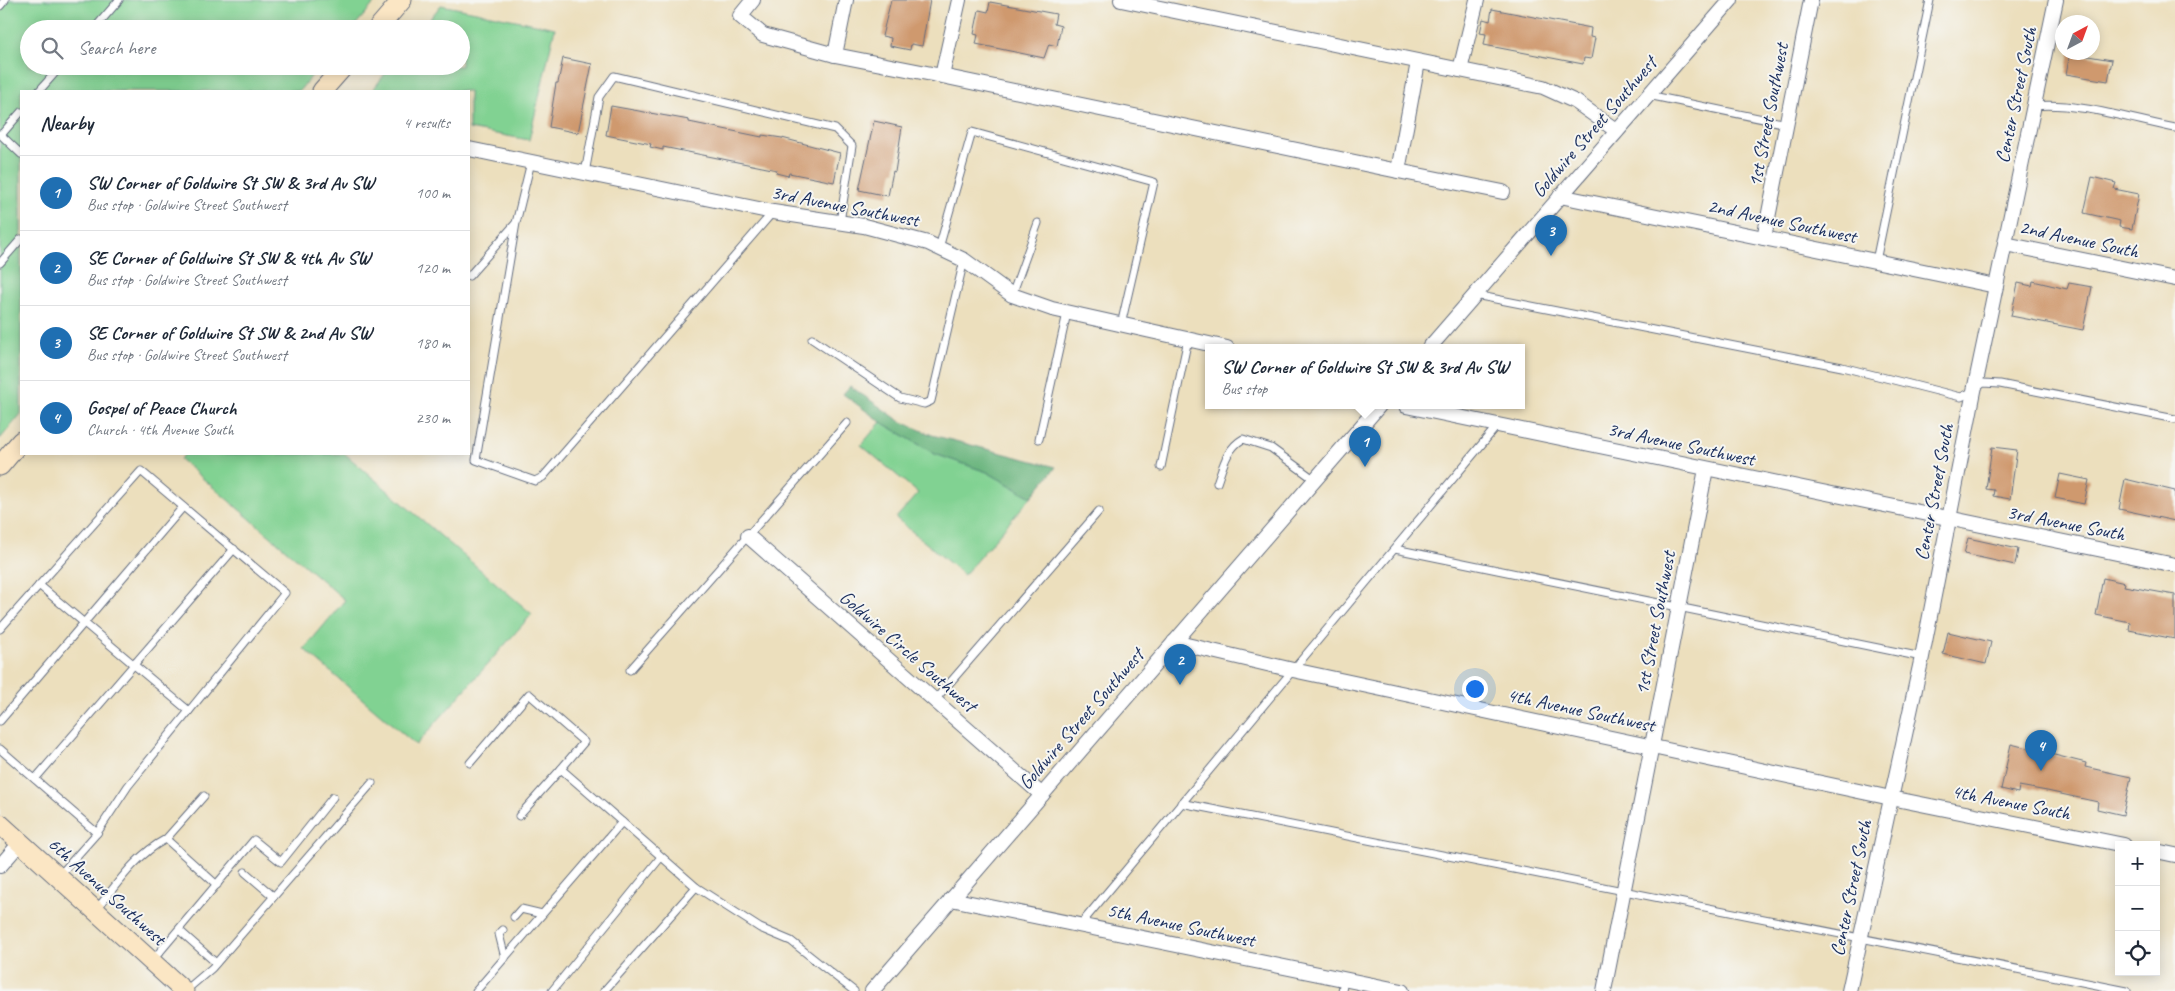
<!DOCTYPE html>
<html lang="en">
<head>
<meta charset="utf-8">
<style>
  :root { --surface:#fff; --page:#f6f6f7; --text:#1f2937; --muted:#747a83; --line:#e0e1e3; --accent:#1f6fb2 }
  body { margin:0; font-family:Caveat,sans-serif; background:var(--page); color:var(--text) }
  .controls { position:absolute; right:15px; bottom:15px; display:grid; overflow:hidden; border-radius:0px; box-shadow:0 2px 12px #0003 }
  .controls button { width:45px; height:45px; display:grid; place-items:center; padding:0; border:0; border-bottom:1px solid var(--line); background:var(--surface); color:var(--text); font:25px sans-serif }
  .compass { position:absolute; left:2055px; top:15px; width:45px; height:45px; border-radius:50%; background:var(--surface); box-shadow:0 2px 12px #0003; rotate:41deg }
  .you { position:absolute; left:1474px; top:688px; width:18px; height:18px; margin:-12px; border:4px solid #fff; border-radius:50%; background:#1a73e8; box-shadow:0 0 0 8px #1a73e833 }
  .badge { display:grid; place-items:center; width:32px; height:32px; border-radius:50%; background:var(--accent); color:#fff; font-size:16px; font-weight:700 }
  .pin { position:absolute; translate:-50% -41px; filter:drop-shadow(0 1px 2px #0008) }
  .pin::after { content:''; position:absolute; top:26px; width:18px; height:15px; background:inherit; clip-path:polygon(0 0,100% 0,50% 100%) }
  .popup { position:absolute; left:1205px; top:344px; width:320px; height:65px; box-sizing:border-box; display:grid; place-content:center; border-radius:0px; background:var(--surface); filter:drop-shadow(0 1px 4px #0005); font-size:16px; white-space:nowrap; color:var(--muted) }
  .popup b { font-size:19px; color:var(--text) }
  .popup::after { content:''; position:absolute; left:50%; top:100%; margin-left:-10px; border:10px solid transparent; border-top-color:var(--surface) }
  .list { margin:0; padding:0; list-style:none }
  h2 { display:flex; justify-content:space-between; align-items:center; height:65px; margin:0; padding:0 20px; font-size:21px }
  h2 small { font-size:16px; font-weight:400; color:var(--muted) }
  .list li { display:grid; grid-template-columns:32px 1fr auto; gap:15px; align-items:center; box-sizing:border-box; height:75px; padding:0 20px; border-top:1px solid var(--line) }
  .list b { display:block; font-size:19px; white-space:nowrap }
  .list p { margin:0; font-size:16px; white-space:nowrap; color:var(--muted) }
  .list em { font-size:16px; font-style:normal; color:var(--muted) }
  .icon { flex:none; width:28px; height:28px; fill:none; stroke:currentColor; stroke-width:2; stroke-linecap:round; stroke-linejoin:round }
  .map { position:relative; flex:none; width:2175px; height:991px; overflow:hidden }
  .search { position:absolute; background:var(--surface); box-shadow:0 2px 12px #0003; left:20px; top:20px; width:450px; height:55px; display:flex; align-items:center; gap:12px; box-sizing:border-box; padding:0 18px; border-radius:28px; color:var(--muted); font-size:19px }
  .panel { position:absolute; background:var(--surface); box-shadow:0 2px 12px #0003; left:20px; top:90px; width:450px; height:365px; border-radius:0px }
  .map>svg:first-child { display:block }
  .green { fill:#81d292; stroke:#4e8078 }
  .forest { fill:#68b47c; stroke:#42726d }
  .building { fill:#cf996e }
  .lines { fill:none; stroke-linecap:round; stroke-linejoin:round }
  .service-casing { stroke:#646d7f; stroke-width:9 }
  .minor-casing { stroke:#646d7f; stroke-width:16 }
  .secondary-casing { stroke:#646d7f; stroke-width:21 }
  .service { stroke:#fff; stroke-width:7 }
  .minor { stroke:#fff; stroke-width:14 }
  .secondary { stroke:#fbe6c4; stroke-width:19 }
  .labels { text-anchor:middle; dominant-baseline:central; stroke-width:4; stroke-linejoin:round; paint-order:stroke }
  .street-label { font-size:20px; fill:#1b2f5e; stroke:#f6f6f2 }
</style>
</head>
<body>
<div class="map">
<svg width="2175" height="991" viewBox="0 0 2175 991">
  <rect width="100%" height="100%" fill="#f6f6f2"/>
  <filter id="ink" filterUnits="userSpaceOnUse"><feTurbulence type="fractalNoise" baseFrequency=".02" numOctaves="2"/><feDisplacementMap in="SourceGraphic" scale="10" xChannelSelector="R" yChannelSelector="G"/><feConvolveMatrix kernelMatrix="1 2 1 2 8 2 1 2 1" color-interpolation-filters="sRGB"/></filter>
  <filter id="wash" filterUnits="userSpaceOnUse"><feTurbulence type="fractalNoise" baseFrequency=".0096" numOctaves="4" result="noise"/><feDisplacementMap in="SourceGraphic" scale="20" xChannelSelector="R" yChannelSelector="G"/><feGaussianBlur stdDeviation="1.12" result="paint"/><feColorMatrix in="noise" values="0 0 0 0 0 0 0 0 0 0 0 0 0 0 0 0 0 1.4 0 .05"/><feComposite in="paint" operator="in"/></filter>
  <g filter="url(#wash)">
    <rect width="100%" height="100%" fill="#ecdfbd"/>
    <g class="green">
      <path d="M 0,0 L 377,0 L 352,29 L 29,29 L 29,66 L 320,66 L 299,91 L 21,91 L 21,414 L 0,439 Z"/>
      <path d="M 441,5 L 555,28 L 529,140 L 469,129 L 469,91 L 372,91 L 391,66 L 461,66 L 461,29 L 422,29 Z"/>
      <path d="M 881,422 L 935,454 L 987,472 L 1031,497 L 964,575 L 896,518 L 918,493 L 861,445 Z"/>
      <path d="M 185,454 L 345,454 L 532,614 L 416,745 L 304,649 L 345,600 L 180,459 Z"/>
    </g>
    <path class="forest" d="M 850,386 L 900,421 L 932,435 L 1056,467 L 1031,497 L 987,472 L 935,454 L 881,422 L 843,394 Z"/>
    <g id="blocks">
      <g class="building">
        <path d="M 891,0 L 930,0 L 922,46 L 911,44 L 910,50 L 890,46 L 891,38 L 882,36 Z"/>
        <path d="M 990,2 L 1056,14 L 1054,24 L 1061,26 L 1057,46 L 1049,44 L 1044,58 L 976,44 L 978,35 L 974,34 L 979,10 L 988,12 Z"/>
        <path d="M 1492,9 L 1591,28 L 1590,37 L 1595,38 L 1591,59 L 1584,58 L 1583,64 L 1484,45 L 1486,34 L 1480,33 L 1483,19 L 1490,21 Z"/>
        <path d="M 2070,53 L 2112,60 L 2108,81 L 2066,74 Z"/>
        <path d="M 563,58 L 592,64 L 578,133 L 549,127 L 556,83 L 558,83 Z"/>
        <path d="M 611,106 L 689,120 L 689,122 L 762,137 L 762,135 L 782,138 L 840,153 L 834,182 L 789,173 L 788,176 L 776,173 L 777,170 L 663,147 L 663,150 L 650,147 L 651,144 L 606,135 Z"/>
        <path d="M 874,121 L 902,127 L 895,172 L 893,171 L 888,196 L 859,190 Z"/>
        <path d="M 2092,177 L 2116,183 L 2114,189 L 2139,194 L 2132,229 L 2119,227 L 2120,221 L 2084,213 Z"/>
        <path d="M 2033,281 L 2067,289 L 2069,283 L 2092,287 L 2083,330 L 2011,316 L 2018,283 L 2032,286 Z"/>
        <path d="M 1992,447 L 2017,450 L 2010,499 L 1993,496 L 1994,490 L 1986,489 Z"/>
        <path d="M 2060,474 L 2089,480 L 2084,504 L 2055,498 Z"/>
        <path d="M 2125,479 L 2175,491 L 2175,521 L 2119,509 Z"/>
        <path d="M 1968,538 L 2018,549 L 2015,565 L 1964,554 Z"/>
        <path d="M 2103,578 L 2125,583 L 2124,586 L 2175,595 L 2175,639 L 2129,630 L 2130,622 L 2096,615 Z"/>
        <path d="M 1948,632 L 1991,642 L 1986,664 L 1943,654 Z"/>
        <path d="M 2011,744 L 2086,763 L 2085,767 L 2131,777 L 2123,815 L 2097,809 L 2098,802 L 2047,791 L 2019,786 L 2018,793 L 2001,789 Z"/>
      </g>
    </g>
  </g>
  <g filter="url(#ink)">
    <use href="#blocks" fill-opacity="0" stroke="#646d7f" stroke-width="1"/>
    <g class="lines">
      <defs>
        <g id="service">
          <path d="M 0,6 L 5,0"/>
          <path d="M 94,29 L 119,0"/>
          <path d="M 39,91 L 61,66"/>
          <path d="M 1648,95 L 1787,124"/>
          <path d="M 2034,106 C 2074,101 2134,120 2175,128"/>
          <path d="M 0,134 L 21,154"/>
          <path d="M 1,135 L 21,112"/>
          <path d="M 531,162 L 516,223 L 476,460 L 535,481 L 543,477 L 773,212"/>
          <path d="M 585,173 L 599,97 L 614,76 L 835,129 L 852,146 L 840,222"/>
          <path d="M 939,248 L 972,132 L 1154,182 L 1121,325"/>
          <path d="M 1876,261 L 1930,0"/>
          <path d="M 0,263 L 21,239"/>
          <path d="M 469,276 L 515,224"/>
          <path d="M 1012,295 L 1038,223"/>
          <path d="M 1475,295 L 1842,367 L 1961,397 L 1974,391 L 1983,383 L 2000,384 L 2175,419"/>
          <path d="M 812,339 L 900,398 L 924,404 L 931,401 L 964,260"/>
          <path d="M 1039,439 L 1067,313"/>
          <path d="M 1161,467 L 1188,339"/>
          <path d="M 1217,483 C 1223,466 1227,448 1243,439 L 1271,448 L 1315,480"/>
          <path d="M 1395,549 L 1922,657"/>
          <path d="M 39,585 L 189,711"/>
          <path d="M 0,629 L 141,471 L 285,593 L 128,786 L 97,833"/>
          <path d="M 630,670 L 847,423"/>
          <path d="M 934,701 L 1099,511"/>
          <path d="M 0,721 L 183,507"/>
          <path d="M 0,749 L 97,833 L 58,877"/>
          <path d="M 470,763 L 529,694 L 584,742 L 561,769"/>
          <path d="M 35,779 L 234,549"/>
          <path d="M 204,796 L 166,839 L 217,885"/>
          <path d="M 1181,803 L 2127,991"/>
          <path d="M 519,816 L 561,769 L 622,822"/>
          <path d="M 245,872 L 273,896"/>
          <path d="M 97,909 C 117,884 137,854 166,839"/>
          <path d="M 514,917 L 521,909 L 542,914"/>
          <path d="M 1080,925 L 1497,426"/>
          <path d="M 179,930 L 216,963"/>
          <path d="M 503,930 L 499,934 L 505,958"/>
          <path d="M 152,961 L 254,840 L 281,862 L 333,797"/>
          <path d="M 185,991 L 212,968 L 372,783"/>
          <path d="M 476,991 L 622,822 L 696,887"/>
          <path d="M 552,991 L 661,857"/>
          <path d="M 604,991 L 696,887 L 760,928 L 791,941 L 854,991"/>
          <path d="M 1342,991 L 1344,979"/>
        </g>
        <g id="minor">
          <path d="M 753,0 L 740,16 L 763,35 L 835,55"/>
          <path d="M 846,0 L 835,55 L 942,76"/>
          <path d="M 959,0 L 942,76 L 1398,171 L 1418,62"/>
          <path d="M 1121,0 L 1543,87 L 1576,102 L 1617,131"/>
          <path d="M 1460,70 L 1477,0"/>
          <path d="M 469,149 L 773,212 L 864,226 L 928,243 L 964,260 L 1012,295 L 1052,309 L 1227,348"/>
          <path d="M 1398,171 L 1503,192"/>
          <path d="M 1560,196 L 1996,286"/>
          <path d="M 1764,238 L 1811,0"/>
          <path d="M 2005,244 L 2175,279"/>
          <path d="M 1429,348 L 1731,0"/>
          <path d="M 1406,406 L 2175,565"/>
          <path d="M 748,536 L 1042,795"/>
          <path d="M 1174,642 L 1293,670 L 1891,798 L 2124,845"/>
          <path d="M 2156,851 L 2175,855"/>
          <path d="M 0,866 L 20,843"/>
          <path d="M 951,899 L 1402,991"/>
          <path d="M 872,991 L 1379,406"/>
          <path d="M 1604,991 L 1706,469"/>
          <path d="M 1849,991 L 1922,657 L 1974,391 L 2056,0"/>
        </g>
        <g id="secondary">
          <path d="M 377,29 L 402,0"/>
          <path d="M 322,91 L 344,66"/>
          <path d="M 0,466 L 21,441"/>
          <path d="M 0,824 L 184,991"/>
        </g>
      </defs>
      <use href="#service" class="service-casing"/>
      <use href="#minor" class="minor-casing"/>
      <use href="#secondary" class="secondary-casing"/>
      <use href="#service" class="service"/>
      <use href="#minor" class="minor"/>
      <use href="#secondary" class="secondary"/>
    </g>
  </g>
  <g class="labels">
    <g class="street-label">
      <text transform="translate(2016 95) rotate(-78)">Center Street South</text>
      <text transform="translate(1768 115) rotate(-79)">1st Street Southwest</text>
      <text transform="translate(1594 127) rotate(-49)">Goldwire Street Southwest</text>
      <text transform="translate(845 206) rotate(11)">3rd Avenue Southwest</text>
      <text transform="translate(1782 221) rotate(12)">2nd Avenue Southwest</text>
      <text transform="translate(2079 239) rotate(12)">2nd Avenue South</text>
      <text transform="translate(1681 444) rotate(12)">3rd Avenue Southwest</text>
      <text transform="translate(1934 492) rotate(-79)">Center Street South</text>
      <text transform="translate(2066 523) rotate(11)">3rd Avenue South</text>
      <text transform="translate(1655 623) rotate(-79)">1st Street Southwest</text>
      <text transform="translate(908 651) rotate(41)">Goldwire Circle Southwest</text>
      <text transform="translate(1581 710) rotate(12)">4th Avenue Southwest</text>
      <text transform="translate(1081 719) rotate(-49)">Goldwire Street Southwest</text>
      <text transform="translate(2011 802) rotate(11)">4th Avenue South</text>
      <text transform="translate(1851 888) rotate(-78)">Center Street South</text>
      <text transform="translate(107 891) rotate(42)">6th Avenue Southwest</text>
      <text transform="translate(1181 925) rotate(12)">5th Avenue Southwest</text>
    </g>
  </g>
</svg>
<div class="controls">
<button>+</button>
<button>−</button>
<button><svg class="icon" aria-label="locate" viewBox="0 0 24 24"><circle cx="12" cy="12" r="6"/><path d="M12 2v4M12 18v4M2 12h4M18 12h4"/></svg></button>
</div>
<svg class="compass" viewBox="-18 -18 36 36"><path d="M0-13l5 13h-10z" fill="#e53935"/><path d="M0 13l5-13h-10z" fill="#747a83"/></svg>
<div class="you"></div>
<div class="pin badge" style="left:1365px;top:467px">1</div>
<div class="popup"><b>SW Corner of Goldwire St SW &amp; 3rd Av SW</b>Bus stop</div>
<div class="pin badge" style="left:1180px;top:685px">2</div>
<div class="pin badge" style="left:1551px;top:256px">3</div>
<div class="pin badge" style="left:2041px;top:771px">4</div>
<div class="search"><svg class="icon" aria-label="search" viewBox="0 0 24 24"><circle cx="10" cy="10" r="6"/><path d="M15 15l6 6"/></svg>Search here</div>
<section class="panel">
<h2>Nearby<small>4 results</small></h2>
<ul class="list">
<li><span class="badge">1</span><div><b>SW Corner of Goldwire St SW &amp; 3rd Av SW</b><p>Bus stop · Goldwire Street Southwest</p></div><em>100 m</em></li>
<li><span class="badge">2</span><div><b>SE Corner of Goldwire St SW &amp; 4th Av SW</b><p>Bus stop · Goldwire Street Southwest</p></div><em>120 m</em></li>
<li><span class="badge">3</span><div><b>SE Corner of Goldwire St SW &amp; 2nd Av SW</b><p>Bus stop · Goldwire Street Southwest</p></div><em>180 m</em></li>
<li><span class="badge">4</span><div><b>Gospel of Peace Church</b><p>Church · 4th Avenue South</p></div><em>230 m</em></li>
</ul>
</section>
</div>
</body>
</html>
